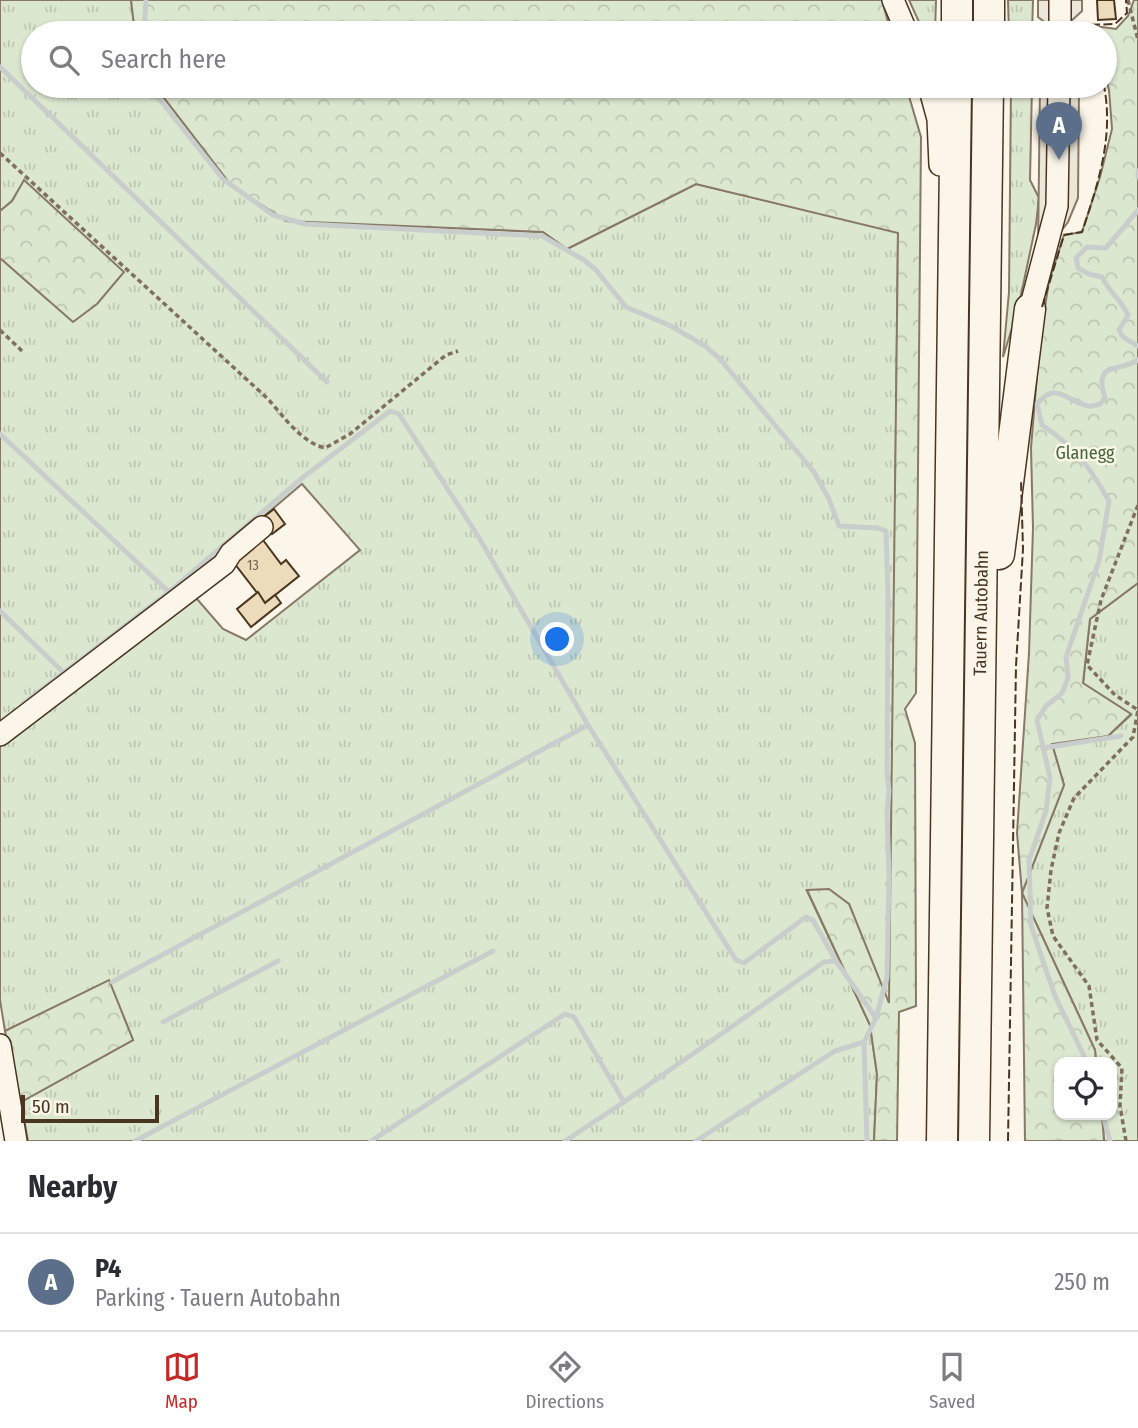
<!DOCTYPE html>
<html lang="en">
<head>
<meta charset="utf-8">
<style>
  :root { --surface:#fff; --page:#f7f7f7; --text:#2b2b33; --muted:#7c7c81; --line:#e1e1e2; --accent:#c62828 }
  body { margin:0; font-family:"Fira Sans Condensed",sans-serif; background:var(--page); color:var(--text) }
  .controls { position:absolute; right:21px; bottom:21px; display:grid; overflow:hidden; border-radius:14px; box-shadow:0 2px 5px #0004 }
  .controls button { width:63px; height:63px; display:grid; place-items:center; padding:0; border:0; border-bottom:2px solid var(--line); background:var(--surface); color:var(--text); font:35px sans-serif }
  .scale { position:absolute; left:21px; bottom:18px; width:138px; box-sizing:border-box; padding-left:7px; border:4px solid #4a3520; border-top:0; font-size:19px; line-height:24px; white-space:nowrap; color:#4a3520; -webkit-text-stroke:5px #fbf6e9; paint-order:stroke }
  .you { position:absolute; left:558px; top:640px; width:24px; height:24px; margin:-18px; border:5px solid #fff; border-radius:50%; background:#1a73e8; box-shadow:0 0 0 10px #1a73e833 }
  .badge { display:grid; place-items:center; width:46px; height:46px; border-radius:50%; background:var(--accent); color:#fff; font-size:23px; font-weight:700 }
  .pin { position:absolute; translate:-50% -58px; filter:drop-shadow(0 2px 4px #0008) }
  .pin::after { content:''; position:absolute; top:37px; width:24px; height:21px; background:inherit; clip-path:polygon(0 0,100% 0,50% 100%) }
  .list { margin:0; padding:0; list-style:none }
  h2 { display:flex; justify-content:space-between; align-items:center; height:91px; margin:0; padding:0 28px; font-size:30px }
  h2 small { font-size:23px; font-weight:400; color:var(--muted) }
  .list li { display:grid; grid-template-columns:46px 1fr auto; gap:21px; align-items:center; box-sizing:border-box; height:98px; padding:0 28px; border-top:2px solid var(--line) }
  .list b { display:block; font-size:26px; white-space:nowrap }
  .list p { margin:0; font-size:23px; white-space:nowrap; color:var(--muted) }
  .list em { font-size:23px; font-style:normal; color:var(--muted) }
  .icon { flex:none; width:38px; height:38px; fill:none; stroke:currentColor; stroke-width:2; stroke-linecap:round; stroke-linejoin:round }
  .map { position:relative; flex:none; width:1138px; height:1141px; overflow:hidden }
  .search { position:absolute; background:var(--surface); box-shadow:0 2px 5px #0004; left:21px; right:21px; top:21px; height:77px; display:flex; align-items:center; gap:18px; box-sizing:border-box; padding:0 24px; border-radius:38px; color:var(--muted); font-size:26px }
  .sheet { height:189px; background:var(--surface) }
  nav { display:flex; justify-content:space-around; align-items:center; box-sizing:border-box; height:98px; border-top:2px solid var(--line); background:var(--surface); font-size:19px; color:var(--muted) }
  nav a { display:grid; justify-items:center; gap:4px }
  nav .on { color:var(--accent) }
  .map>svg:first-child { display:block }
  .grass { fill:url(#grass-tufts); stroke:#887966; stroke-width:2; fill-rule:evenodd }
  .forest { fill:url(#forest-crowns); stroke:#887966; stroke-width:2 }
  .parking { fill:#ede7d9; stroke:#887966; stroke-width:2 }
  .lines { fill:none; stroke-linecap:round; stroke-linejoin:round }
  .stream { stroke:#c9cecd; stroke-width:5 }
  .building { fill:#ecdcbc; stroke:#4a3520; stroke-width:2 }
  .minor-casing { stroke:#4a3520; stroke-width:24 }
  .highway-casing { stroke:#4a3520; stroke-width:33 }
  .path { stroke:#7f6f5c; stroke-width:3.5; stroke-dasharray:5 3.5; stroke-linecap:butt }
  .minor { stroke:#fbf6e9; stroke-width:21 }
  .highway { stroke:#fbf6e9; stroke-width:30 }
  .fence { stroke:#4a3520; stroke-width:2; stroke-dasharray:9 3.5; stroke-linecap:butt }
  .labels { text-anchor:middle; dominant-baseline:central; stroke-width:5; stroke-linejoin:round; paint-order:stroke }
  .number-label { font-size:14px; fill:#725f47 }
  .park-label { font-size:18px; fill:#436837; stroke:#fbf6e9 }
  .street-label { font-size:18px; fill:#4a3520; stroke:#fbf6e9 }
</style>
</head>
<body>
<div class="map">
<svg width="1138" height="1141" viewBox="0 0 1138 1141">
  <defs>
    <pattern id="grass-tufts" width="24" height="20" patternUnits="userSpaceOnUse" patternTransform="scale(1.75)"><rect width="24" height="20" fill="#dce7d0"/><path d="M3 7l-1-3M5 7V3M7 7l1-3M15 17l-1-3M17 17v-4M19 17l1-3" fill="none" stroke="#bec7b2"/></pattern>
    <pattern id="forest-crowns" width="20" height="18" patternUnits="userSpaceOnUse" patternTransform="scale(1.75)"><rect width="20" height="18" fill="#dce7d0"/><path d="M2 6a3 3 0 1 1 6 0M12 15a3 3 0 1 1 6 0" fill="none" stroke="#bec7b2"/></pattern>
  </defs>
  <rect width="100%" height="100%" fill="#fbf6e9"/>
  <g class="grass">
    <path d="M 0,0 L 131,0 L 135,33 L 33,33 L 33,86 L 155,86 L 231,185 L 286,221 L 543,232 L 567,249 L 696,184 L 898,232 L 890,1006 L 849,904 L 807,891 L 870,1025 L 877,1074 L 874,1141 L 28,1141 L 21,1102 L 133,1040 L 109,981 L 5,1031 L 0,1000 L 0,258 L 47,299 L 24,181 L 12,201 L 0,211 ZM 302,484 L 360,550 L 246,640 L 223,629 L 184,584 Z"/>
    <path d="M 909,0 L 936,0 L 935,33 L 924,33 Z"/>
    <path d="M 1008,0 L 1033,0 L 1032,33 L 1009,33 Z"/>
    <path d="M 1011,86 L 1032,86 L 1030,180 L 1039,198 L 1036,224 L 1018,309 L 1003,357 L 1009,292 Z"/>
    <path d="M 1138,583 L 1138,1141 L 1104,1141 L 1102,1115 L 1112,1115 L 1112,1062 L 1096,1062 L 1095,1050 L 1022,893 L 1064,785 L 1052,744 L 1108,736 L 1131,715 L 1083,684 L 1090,619 Z"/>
  </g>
  <g class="forest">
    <path d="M 131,0 L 882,0 L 891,33 L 135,33 Z"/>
    <path d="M 1134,0 L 1138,0 L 1138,583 L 1090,619 L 1083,683 L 1131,714 L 1108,736 L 1052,744 L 1064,785 L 1022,893 L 1095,1050 L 1096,1062 L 1059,1062 L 1059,1115 L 1102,1115 L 1104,1141 L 1025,1141 L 1022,893 L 1017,833 L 1029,653 L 1033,528 L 1031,448 L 1040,339 L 1049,281 L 1064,235 L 1082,232 L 1100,177 L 1112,129 L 1109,90 L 1105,75 L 1105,33 L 1091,33 L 1087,25 L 1116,29 L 1128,16 Z"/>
    <path d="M 155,86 L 906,86 L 921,137 L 916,693 L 905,709 L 915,743 L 916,1006 L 899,1012 L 897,1141 L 874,1141 L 877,1074 L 870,1025 L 807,890 L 829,889 L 849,904 L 889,1003 L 898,233 L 696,184 L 567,249 L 543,232 L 286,221 L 231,185 Z"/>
    <path d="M 24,180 L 124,272 L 97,304 L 73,322 L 0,258 L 0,211 L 12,201 Z"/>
    <path d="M 109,980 L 133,1040 L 21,1102 L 5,1031 Z"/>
  </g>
  <g class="parking">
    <path d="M 1038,0 L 1082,0 L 1082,11 L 1069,23 L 1075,33 L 1047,33 L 1051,27 L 1038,17 Z"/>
    <path d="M 1040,86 L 1079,86 L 1078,198 L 1068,222 L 1061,231 L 1038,248 Z"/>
  </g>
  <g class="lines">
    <g class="stream">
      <path d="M 144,33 L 146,0"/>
      <path d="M 0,67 L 327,382"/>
      <path d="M 149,86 L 223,179 L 273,215 L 305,224 L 542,236 L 584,260 L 596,270 L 626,307 L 671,326 L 705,346 L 720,359 L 814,472 L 829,499 L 839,526 L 878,528 L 886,531 L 888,596 L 887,773 L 889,791 L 887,811 L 889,877 L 887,977 L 876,1018 L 864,1042 L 867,1141"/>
      <path d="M 1138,171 L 1138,177"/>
      <path d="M 1138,210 L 1106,248 L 1087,247 L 1076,258 L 1078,268 L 1089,274 L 1102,277 C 1109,292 1121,299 1128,315 L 1119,330 L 1123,337 L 1138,346"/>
      <path d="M 0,434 L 169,592"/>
      <path d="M 0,611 L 63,672"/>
      <path d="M 23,704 L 169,592 L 301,479 L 390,411 L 399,414 L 478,536 L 588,725 L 736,960 L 744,963 L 806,917 L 813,920 L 836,961 L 876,1018"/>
      <path d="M 1043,748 L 1121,736"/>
      <path d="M 112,982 L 588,725"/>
      <path d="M 163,1022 L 278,961"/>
      <path d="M 1087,1062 L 1055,996 L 1031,926 L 1029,860 L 1046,811 L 1050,778 L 1037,720 L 1046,706 L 1062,693 L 1068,678 L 1066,657 L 1099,561 L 1109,501 C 1089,466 1076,448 1042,425 L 1037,404 C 1056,379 1068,403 1089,406 C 1092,407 1096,405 1100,404 L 1105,398 C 1093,361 1117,373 1138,360"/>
      <path d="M 1103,1115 L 1110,1141"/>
      <path d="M 135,1141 L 493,951"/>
      <path d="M 371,1141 L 565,1014 L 574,1017 L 624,1102"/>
      <path d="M 565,1141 L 624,1102 L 824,962 L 836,961"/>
      <path d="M 696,1141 L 835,1051 L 864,1042"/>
    </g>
  </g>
  <g class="building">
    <path d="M 1097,0 L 1114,0 L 1116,19 L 1098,20 Z"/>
    <path d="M 274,509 L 285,524 L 272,534 L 261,519 Z"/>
    <path d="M 260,536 L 281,564 L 286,560 L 299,576 L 265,603 L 231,559 Z"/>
    <path d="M 258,592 L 265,603 L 275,595 L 281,603 L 251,627 L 237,609 Z"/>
  </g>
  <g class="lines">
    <defs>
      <g id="minor">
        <path d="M 893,0 L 907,33"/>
        <path d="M 1060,33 L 1060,0"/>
        <path d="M 929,86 L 938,119 L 940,165"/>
        <path d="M 1030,309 L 1057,206 L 1059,86"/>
        <path d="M 0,735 L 224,564 L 231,553 L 262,527"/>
        <path d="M 0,1045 L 16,1141"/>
      </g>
      <g id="highway">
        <path d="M 957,33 L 957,0"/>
        <path d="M 989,33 L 989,0"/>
        <path d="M 999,554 L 1030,309"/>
        <path d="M 942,1141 L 956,86"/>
        <path d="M 974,1141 L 988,86"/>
      </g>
    </defs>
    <use href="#minor" class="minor-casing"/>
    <use href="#highway" class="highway-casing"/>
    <g class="path">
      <path d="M 1128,0 L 1138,40"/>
      <path d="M 0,153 L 268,399 C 284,417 301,442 325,448 L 350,434 L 446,355 L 458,351"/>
      <path d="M 0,330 L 22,351"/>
      <path d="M 1126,1141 L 1120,1106 L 1122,1068 L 1097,1040 L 1089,986 L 1053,936 L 1047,908 L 1051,870 L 1059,833 L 1074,798 L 1133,737 L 1138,710 L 1115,695 L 1087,665 L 1101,600 L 1138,505"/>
    </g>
    <use href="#minor" class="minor"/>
    <use href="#highway" class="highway"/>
    <g class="fence">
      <path d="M 1090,33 L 1087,25 L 1115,24 L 1127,13 L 1126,0"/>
      <path d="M 1042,307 L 1064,235 L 1082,232 C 1098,184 1114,137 1104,86"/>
      <path d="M 1008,1141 L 1016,666 L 1023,549 L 1021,480"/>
    </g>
  </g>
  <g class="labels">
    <g class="number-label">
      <text x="253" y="565">13</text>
    </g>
    <g class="park-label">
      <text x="1085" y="453">Glanegg</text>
    </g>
    <g class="street-label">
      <text transform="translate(981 613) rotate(-89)">Tauern Autobahn</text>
    </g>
  </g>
</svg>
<div class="controls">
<button><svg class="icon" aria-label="locate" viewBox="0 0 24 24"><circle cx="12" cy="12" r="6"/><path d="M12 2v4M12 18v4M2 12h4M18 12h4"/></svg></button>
</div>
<div class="scale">50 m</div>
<div class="you"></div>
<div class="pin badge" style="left:1059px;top:160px;background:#5c6f8a">A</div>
<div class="search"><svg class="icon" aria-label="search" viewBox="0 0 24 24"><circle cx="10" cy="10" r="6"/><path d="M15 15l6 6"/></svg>Search here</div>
</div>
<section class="sheet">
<h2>Nearby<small></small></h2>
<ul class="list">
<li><span class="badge" style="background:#5c6f8a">A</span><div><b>P4</b><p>Parking · Tauern Autobahn</p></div><em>250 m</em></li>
</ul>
</section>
<nav>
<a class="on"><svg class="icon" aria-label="map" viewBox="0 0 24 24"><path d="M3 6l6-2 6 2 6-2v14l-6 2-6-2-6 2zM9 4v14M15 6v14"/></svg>Map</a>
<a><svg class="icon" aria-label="directions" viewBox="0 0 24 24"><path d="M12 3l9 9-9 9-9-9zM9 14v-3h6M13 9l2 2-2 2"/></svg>Directions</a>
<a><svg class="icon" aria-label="saved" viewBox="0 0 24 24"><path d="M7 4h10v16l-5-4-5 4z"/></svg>Saved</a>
</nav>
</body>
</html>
